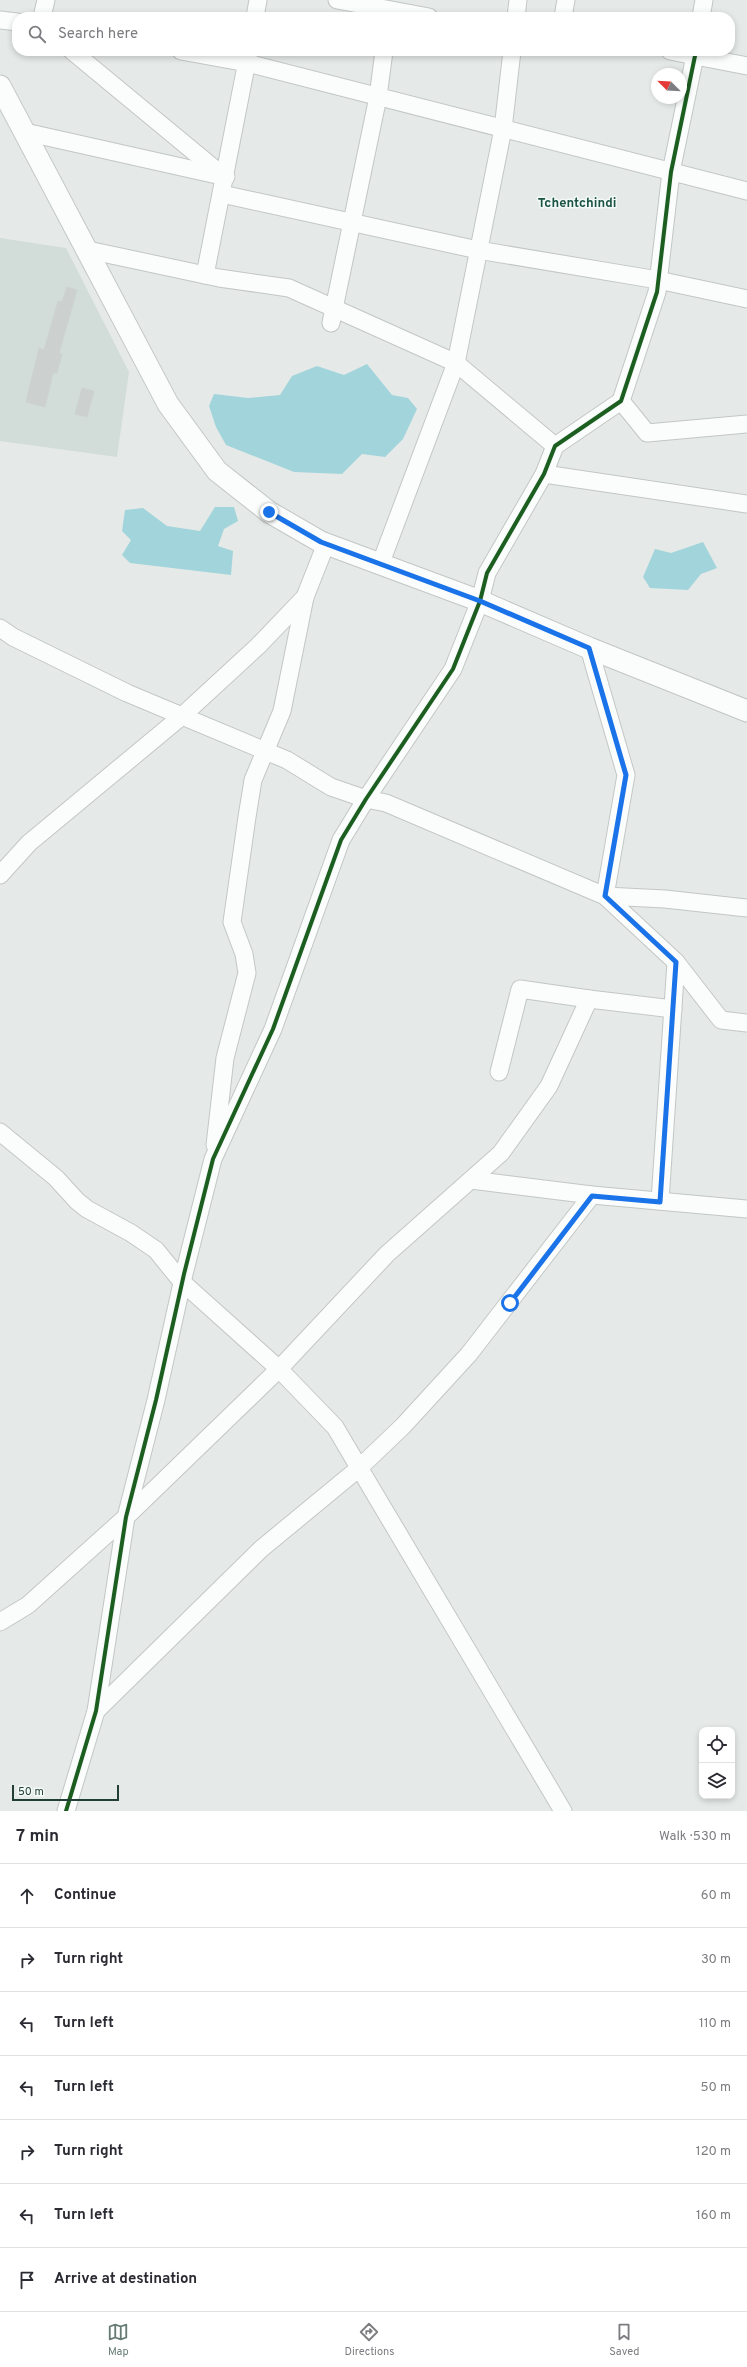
<!DOCTYPE html>
<html lang="en">
<head>
<meta charset="utf-8">
<style>
  :root { --surface:#fff; --page:#f2f2f3; --text:#2b2b33; --muted:#7c7c81; --line:#e1e1e2; --accent:#667b74 }
  body { margin:0; font-family:Overpass,sans-serif; background:var(--page); color:var(--text) }
  .controls { position:absolute; right:12px; bottom:12px; display:grid; overflow:hidden; border-radius:8px; box-shadow:0 2px 6px #0003 }
  .controls button { width:36px; height:36px; display:grid; place-items:center; padding:0; border:0; border-bottom:1px solid var(--line); background:var(--surface); color:var(--text); font:20px sans-serif }
  .compass { position:absolute; left:651px; top:68px; width:36px; height:36px; border-radius:50%; background:var(--surface); box-shadow:0 2px 6px #0003; rotate:294deg }
  .scale { position:absolute; left:12px; bottom:10px; width:107px; box-sizing:border-box; padding-left:4px; border:2px solid #213f36; border-top:0; font-size:11px; line-height:14px; white-space:nowrap; color:#213f36; -webkit-text-stroke:3px #f3f9f6; paint-order:stroke }
  .stop { position:absolute; width:12px; height:12px; margin:-9px; border:3px solid #1a73e8; border-radius:50%; background:#fff }
  .stop.end { background:#1a73e8; border-color:#fff; box-shadow:0 1px 4px #0008 }
  .list { margin:0; padding:0; list-style:none }
  h2 { display:flex; justify-content:space-between; align-items:center; height:52px; margin:0; padding:0 16px; font-size:17px }
  h2 small { font-size:13px; font-weight:400; color:var(--muted) }
  .list li { display:grid; grid-template-columns:26px 1fr auto; gap:12px; align-items:center; box-sizing:border-box; height:64px; padding:0 16px; border-top:1px solid var(--line) }
  .list b { display:block; font-size:15px; white-space:nowrap }
  .list em { font-size:13px; font-style:normal; color:var(--muted) }
  .icon { flex:none; width:22px; height:22px; fill:none; stroke:currentColor; stroke-width:2; stroke-linecap:round; stroke-linejoin:round }
  .map { position:relative; flex:none; width:747px; height:1811px; overflow:hidden }
  .search { position:absolute; background:var(--surface); box-shadow:0 2px 6px #0003; left:12px; right:12px; top:12px; height:44px; display:flex; align-items:center; gap:10px; box-sizing:border-box; padding:0 14px; border-radius:16px; color:var(--muted); font-size:15px }
  .sheet { height:500px; background:var(--surface) }
  nav { display:flex; justify-content:space-around; align-items:center; box-sizing:border-box; height:56px; border-top:1px solid var(--line); background:var(--surface); font-size:11px; color:var(--muted) }
  nav a { display:grid; justify-items:center; gap:2px }
  nav .on { color:var(--accent) }
  .map>svg:first-child { display:block }
  .built { fill:#d2dcd8 }
  .water { fill:#a2d4db }
  .building { fill:#ccd1cf; stroke:#cdd3d1 }
  .lines { fill:none; stroke-linecap:round; stroke-linejoin:round }
  .minor-casing { stroke:#c2c7c5; stroke-width:19 }
  .tertiary-casing { stroke:#c2c7c5; stroke-width:23 }
  .minor { stroke:#fbfcfc; stroke-width:17 }
  .tertiary { stroke:#fbfcfc; stroke-width:21 }
  .cycleway-casing { stroke:#f3f9f6; stroke-width:6 }
  .cycleway { stroke:#1b5e20; stroke-width:4 }
  .route { stroke:#1a73e8; stroke-width:5 }
  .labels { text-anchor:middle; dominant-baseline:central; stroke-width:3; stroke-linejoin:round; paint-order:stroke }
  .quarter-label { font-size:13px; font-weight:bold; fill:#1b5344; stroke:#f3f9f6 }
</style>
</head>
<body>
<div class="map">
<svg width="747" height="1811" viewBox="0 0 747 1811">
  <rect width="100%" height="100%" fill="#e5eae8"/>
  <path class="built" d="M 0,238 L 66,248 L 129,372 L 117,457 L 0,441 Z"/>
  <g class="water">
    <path d="M 367,364 L 392,395 L 408,398 L 417,409 L 403,439 L 385,457 L 362,454 L 342,474 L 294,472 L 226,445 L 216,427 L 209,406 L 214,394 L 248,398 L 280,395 L 292,376 L 317,366 L 344,375 Z"/>
    <path d="M 215,507 L 234,507 L 238,521 L 224,529 L 218,546 L 233,551 L 231,575 L 130,563 L 122,555 L 131,540 L 122,531 L 125,510 L 143,508 L 167,526 L 200,531 Z"/>
    <path d="M 703,542 L 717,568 L 701,574 L 688,590 L 650,588 L 643,577 L 655,549 L 671,553 Z"/>
  </g>
  <g class="building">
    <path d="M 67,287 L 77,290 L 59,353 L 62,354 L 57,373 L 53,373 L 45,407 L 26,402 L 39,348 L 44,350 L 58,301 L 62,302 Z"/>
    <path d="M 82,388 L 94,391 L 87,417 L 75,414 Z"/>
  </g>
  <g class="lines">
    <defs>
      <g id="minor">
        <path d="M 337,0 L 429,17"/>
        <path d="M 42,17 L 46,0"/>
        <path d="M 255,17 L 258,0"/>
        <path d="M 516,17 L 518,0"/>
        <path d="M 563,17 L 566,0"/>
        <path d="M 701,17 L 704,0"/>
        <path d="M 0,20 L 17,22"/>
        <path d="M 72,51 L 222,175"/>
        <path d="M 181,51 L 247,63 L 747,191"/>
        <path d="M 670,51 L 747,66"/>
        <path d="M 25,132 L 226,177"/>
        <path d="M 222,194 L 478,250 L 658,280 L 747,299"/>
        <path d="M 88,250 L 219,278 L 289,288 L 456,363 L 555,446"/>
        <path d="M 205,275 L 249,51"/>
        <path d="M 331,323 L 378,97 L 384,51"/>
        <path d="M 621,401 L 647,433 L 747,424"/>
        <path d="M 544,474 L 747,504"/>
        <path d="M 380,565 L 456,363 L 503,129 L 512,51"/>
        <path d="M 0,628 L 13,637 L 127,693 L 287,760 L 331,787 L 366,799 L 386,803 L 605,896 L 665,899 L 747,908"/>
        <path d="M 589,648 L 626,775 L 605,896 L 676,962 L 721,1020 L 747,1023"/>
        <path d="M 0,875 L 29,843 L 182,716 L 258,646 L 305,597 L 326,544"/>
        <path d="M 499,1072 L 520,989 L 589,999"/>
        <path d="M 0,1132 L 56,1178 L 77,1201 L 87,1209 L 131,1233 L 156,1250 L 182,1282 L 279,1369 L 335,1427 L 563,1811"/>
        <path d="M 215,1145 L 225,1058 L 247,973 L 244,954 L 232,922 L 247,817 L 253,780 L 282,711 L 305,597"/>
        <path d="M 471,1180 L 592,1195 L 747,1209"/>
        <path d="M 660,1201 L 676,962"/>
        <path d="M 0,1622 L 28,1605 L 126,1517 L 279,1369 L 387,1254 L 501,1153 L 549,1086 L 589,999 L 673,1009"/>
        <path d="M 96,1711 L 261,1549 L 358,1469 L 403,1426 L 469,1354 L 592,1195"/>
        <path d="M 66,1811 L 96,1711 L 126,1517 L 156,1400 L 184,1274 L 213,1159 L 273,1029 L 341,840 L 366,799 L 453,669 L 480,601 L 487,573 L 544,474 L 555,446 L 621,401 L 657,292 L 671,172 L 696,51"/>
      </g>
      <path id="tertiary" d="M 0,86 L 168,404 L 217,471 L 269,512 L 321,542 L 480,601 L 589,648 L 747,711"/>
    </defs>
    <use href="#minor" class="minor-casing"/>
    <use href="#tertiary" class="tertiary-casing"/>
    <use href="#minor" class="minor"/>
    <use href="#tertiary" class="tertiary"/>
    <defs>
      <path id="cycleway" d="M 66,1811 L 96,1711 L 126,1517 L 156,1400 L 184,1274 L 213,1159 L 273,1029 L 341,840 L 366,799 L 453,669 L 480,601 L 487,573 L 544,474 L 555,446 L 621,401 L 657,292 L 671,172 L 696,51"/>
    </defs>
    <use href="#cycleway" class="cycleway-casing"/>
    <use href="#cycleway" class="cycleway"/>
  </g>
  <g class="lines">
    <path class="route" d="M 269,512 L 321,542 L 480,601 L 589,648 L 626,775 L 605,896 L 676,962 L 660,1202 L 592,1196 L 510,1303"/>
  </g>
  <g class="labels">
    <g class="quarter-label">
      <text x="577" y="204">Tchentchindi</text>
    </g>
  </g>
</svg>
<div class="controls">
<button><svg class="icon" aria-label="locate" viewBox="0 0 24 24"><circle cx="12" cy="12" r="6"/><path d="M12 2v4M12 18v4M2 12h4M18 12h4"/></svg></button>
<button><svg class="icon" aria-label="layers" viewBox="0 0 24 24"><path d="M12 4l9 5-9 5-9-5zM3 14l9 5 9-5"/></svg></button>
</div>
<svg class="compass" viewBox="-18 -18 36 36"><path d="M0-13l5 13h-10z" fill="#e53935"/><path d="M0 13l5-13h-10z" fill="#7c7c81"/></svg>
<div class="scale">50 m</div>
<div class="stop" style="left:510px;top:1303px"></div>
<div class="stop end" style="left:269px;top:512px"></div>
<div class="search"><svg class="icon" aria-label="search" viewBox="0 0 24 24"><circle cx="10" cy="10" r="6"/><path d="M15 15l6 6"/></svg>Search here</div>
</div>
<section class="sheet">
<h2>7 min<small>Walk · 530 m</small></h2>
<ul class="list">
<li><svg class="icon" aria-label="ahead" viewBox="0 0 24 24"><path d="M12 20V5M6 11l6-6 6 6"/></svg><div><b>Continue</b></div><em>60 m</em></li>
<li><svg class="icon" aria-label="right" viewBox="0 0 24 24"><path d="M7 20v-9h11M14 6l5 5-5 5"/></svg><div><b>Turn right</b></div><em>30 m</em></li>
<li><svg class="icon" aria-label="left" viewBox="0 0 24 24"><path d="M17 20v-9H6M10 6l-5 5 5 5"/></svg><div><b>Turn left</b></div><em>110 m</em></li>
<li><svg class="icon" aria-label="left" viewBox="0 0 24 24"><path d="M17 20v-9H6M10 6l-5 5 5 5"/></svg><div><b>Turn left</b></div><em>50 m</em></li>
<li><svg class="icon" aria-label="right" viewBox="0 0 24 24"><path d="M7 20v-9h11M14 6l5 5-5 5"/></svg><div><b>Turn right</b></div><em>120 m</em></li>
<li><svg class="icon" aria-label="left" viewBox="0 0 24 24"><path d="M17 20v-9H6M10 6l-5 5 5 5"/></svg><div><b>Turn left</b></div><em>160 m</em></li>
<li><svg class="icon" aria-label="arrive" viewBox="0 0 24 24"><path d="M6 21V4h12l-3 4 3 4H6"/></svg><div><b>Arrive at destination</b></div></li>
</ul>
</section>
<nav>
<a class="on"><svg class="icon" aria-label="map" viewBox="0 0 24 24"><path d="M3 6l6-2 6 2 6-2v14l-6 2-6-2-6 2zM9 4v14M15 6v14"/></svg>Map</a>
<a><svg class="icon" aria-label="directions" viewBox="0 0 24 24"><path d="M12 3l9 9-9 9-9-9zM9 14v-3h6M13 9l2 2-2 2"/></svg>Directions</a>
<a><svg class="icon" aria-label="saved" viewBox="0 0 24 24"><path d="M7 4h10v16l-5-4-5 4z"/></svg>Saved</a>
</nav>
</body>
</html>
